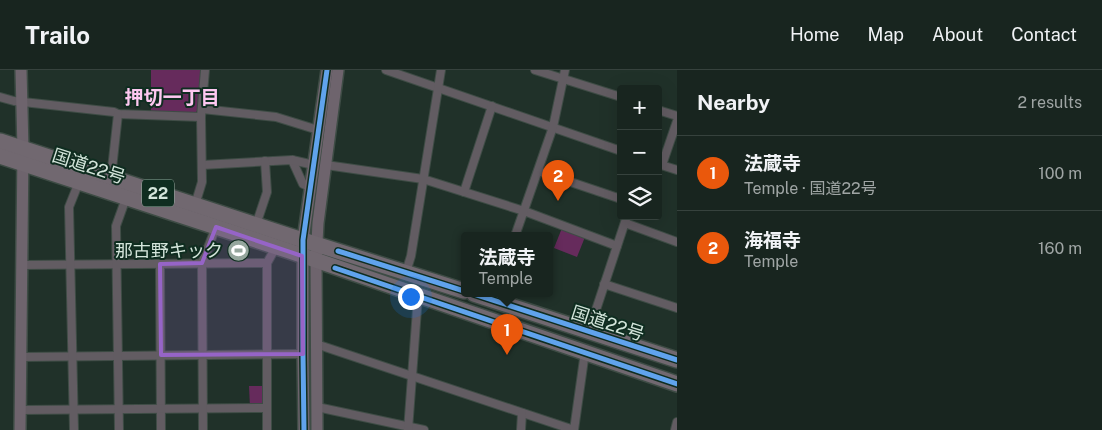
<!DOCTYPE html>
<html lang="en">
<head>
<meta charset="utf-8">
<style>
  :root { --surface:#18251f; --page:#25312c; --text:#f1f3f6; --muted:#9fa5a4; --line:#36423d; --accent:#ea580c }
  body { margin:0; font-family:"Public Sans","Noto Sans JP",sans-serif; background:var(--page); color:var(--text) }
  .controls { position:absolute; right:15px; top:15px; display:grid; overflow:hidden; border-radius:5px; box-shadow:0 5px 20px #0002 }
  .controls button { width:45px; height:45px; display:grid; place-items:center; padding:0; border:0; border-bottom:1px solid var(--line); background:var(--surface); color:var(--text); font:25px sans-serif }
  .you { position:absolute; left:410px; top:226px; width:18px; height:18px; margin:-12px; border:4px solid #fff; border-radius:50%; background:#1a73e8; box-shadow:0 0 0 8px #1a73e833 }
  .badge { display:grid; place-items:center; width:32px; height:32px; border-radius:50%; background:var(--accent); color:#fff; font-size:16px; font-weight:700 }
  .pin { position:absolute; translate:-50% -41px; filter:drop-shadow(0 1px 2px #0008) }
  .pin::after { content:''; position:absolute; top:26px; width:18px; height:15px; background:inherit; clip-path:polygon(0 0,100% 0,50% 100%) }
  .popup { position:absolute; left:461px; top:162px; width:92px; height:65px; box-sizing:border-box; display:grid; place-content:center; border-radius:5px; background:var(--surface); filter:drop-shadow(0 1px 4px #0005); font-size:16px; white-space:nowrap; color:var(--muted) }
  .popup b { font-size:19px; color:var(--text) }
  .popup::after { content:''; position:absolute; left:50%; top:100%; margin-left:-10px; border:10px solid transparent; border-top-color:var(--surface) }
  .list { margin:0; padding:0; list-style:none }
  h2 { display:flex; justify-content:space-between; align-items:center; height:65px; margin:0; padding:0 20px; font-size:21px }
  h2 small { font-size:16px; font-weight:400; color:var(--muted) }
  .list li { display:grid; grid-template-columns:32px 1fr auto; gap:15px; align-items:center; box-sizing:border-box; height:75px; padding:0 20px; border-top:1px solid var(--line) }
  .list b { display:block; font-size:19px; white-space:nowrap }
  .list p { margin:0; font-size:16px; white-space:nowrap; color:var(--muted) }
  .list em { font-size:16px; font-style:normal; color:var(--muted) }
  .icon { flex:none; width:28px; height:28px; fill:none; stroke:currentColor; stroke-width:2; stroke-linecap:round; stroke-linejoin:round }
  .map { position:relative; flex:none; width:677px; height:360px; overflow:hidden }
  header { display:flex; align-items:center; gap:30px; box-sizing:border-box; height:70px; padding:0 25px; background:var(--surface); border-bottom:1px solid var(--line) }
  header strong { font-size:24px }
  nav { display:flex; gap:28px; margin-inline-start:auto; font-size:18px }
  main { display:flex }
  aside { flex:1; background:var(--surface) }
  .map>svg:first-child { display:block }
  .green { fill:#662b5c }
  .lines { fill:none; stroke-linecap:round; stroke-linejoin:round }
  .street-casing { stroke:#3e4c45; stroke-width:10 }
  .secondary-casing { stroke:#3e4c45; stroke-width:14 }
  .highway-casing { stroke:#3e4c45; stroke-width:18 }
  .street { stroke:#625c62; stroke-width:8 }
  .secondary { stroke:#6e646d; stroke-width:11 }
  .highway { stroke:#716870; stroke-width:15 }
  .cycleway-casing { stroke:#0f2d20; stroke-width:8 }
  .cycleway { stroke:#60a3ed; stroke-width:5 }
  .marked { fill:#9664c7; fill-opacity:0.2; stroke:#9664c7; stroke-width:4; stroke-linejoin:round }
  .labels { text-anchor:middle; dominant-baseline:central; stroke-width:4; stroke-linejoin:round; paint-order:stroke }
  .shield { fill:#0f2d20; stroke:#99aea3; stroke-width:1 }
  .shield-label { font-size:16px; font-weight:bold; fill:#d4e5db }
  .street-label { font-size:18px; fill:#d4e5db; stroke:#0f2d20 }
  .poi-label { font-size:18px; fill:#d4e5db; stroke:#0f2d20; text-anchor:end }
  .neighbourhood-label { font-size:19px; font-weight:bold; fill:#fec8f1; stroke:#0f2d20 }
</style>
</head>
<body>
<header>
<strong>Trailo</strong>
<nav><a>Home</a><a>Map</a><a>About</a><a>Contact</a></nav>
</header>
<main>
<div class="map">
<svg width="677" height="360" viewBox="0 0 677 360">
  <rect width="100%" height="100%" fill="#203129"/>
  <g class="green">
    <path d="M 151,0 L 202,0 L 197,41 L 195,44 L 151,43 Z"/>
    <path d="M 562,158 L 585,167 L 577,187 L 554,178 Z"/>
    <path d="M 249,316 L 265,316 L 266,334 L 250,337 Z"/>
  </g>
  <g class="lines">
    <defs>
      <g id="street">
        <path d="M 386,0 L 621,81"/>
        <path d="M 535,0 L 621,27"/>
        <path d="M 0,27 L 14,31 L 114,42 L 118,44 L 201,47"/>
        <path d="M 202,39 L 276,47 L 318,60"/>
        <path d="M 658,40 L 677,46"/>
        <path d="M 292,90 L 303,114 L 310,117"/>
        <path d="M 658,94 L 677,100"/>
        <path d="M 202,95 L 292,90 L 314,95"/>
        <path d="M 326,95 L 423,109 L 524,141 L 617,176"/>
        <path d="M 662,95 L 677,51"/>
        <path d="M 538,101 L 621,129"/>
        <path d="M 111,108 L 118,44"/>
        <path d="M 464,122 L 492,36"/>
        <path d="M 195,135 L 202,112 L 201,47 L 205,0"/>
        <path d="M 625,153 L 677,172"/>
        <path d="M 256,155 L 267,122 L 265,91"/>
        <path d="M 515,166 L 553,57 L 565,0"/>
        <path d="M 160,194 L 161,360"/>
        <path d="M 22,195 L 267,193"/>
        <path d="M 406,202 L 411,186 L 441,0"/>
        <path d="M 604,214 L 677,238"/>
        <path d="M 589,261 L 627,146"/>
        <path d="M 316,274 L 574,360 L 585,282"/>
        <path d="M 21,287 L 303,284"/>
        <path d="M 317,337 L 424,360"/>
        <path d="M 20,340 L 267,338"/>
        <path d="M 74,360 L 69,137 L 79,112"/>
        <path d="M 119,360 L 116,156 L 126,128"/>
        <path d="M 203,360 L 202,193 L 216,157"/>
        <path d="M 267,360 L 267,193 L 276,177"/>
        <path d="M 408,360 L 418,226"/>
        <path d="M 521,360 L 522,343"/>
        <path d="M 675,360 L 677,352"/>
      </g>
      <g id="secondary">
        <path d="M 20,360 L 23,79 L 21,0"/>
        <path d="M 304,360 L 303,284 L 303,170 L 327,0"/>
        <path d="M 317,360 L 316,191 L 318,153 L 338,0"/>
      </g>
      <g id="highway">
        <path d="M 0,71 L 290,166 L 464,221"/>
        <path d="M 0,86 L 289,181 L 677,314"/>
        <path d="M 474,224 L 677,290"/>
      </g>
    </defs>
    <use href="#street" class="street-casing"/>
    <use href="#secondary" class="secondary-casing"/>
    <use href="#highway" class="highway-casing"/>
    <use href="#street" class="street"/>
    <use href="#secondary" class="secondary"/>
    <use href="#highway" class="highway"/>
    <defs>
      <g id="cycleway">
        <path d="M 338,181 L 464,221"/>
        <path d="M 335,198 L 677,314"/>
        <path d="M 474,224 L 677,290"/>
        <path d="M 304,360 L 303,284 L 303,170 L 327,0"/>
      </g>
    </defs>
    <use href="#cycleway" class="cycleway-casing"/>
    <use href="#cycleway" class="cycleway"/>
  </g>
  <path class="marked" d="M 216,157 L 302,186 L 303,284 L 161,285 L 160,194 L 202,193 Z"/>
  <defs>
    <symbol id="stadium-disc" viewBox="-11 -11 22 22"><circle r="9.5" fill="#95a69d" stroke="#0f2d20"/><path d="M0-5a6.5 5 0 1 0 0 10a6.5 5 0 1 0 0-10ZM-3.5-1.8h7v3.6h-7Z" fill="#fff"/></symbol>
  </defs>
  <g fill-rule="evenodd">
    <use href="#stadium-disc" x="226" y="168" width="25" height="25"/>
  </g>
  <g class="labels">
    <rect class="shield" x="142" y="109.5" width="32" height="27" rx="4"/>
    <g class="shield-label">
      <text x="158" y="123">22</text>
    </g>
    <g class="street-label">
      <text transform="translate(89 96) rotate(18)">国道22号</text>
      <text transform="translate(608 253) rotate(18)">国道22号</text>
    </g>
    <g class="poi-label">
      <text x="223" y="180">那古野キック</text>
    </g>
    <g class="neighbourhood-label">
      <text x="172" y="27">押切一丁目</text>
    </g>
  </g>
</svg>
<div class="controls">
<button>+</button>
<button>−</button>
<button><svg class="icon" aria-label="layers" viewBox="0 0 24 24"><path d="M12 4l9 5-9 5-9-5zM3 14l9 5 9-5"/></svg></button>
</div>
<div class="you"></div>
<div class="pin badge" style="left:507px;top:285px">1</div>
<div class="popup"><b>法蔵寺</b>Temple</div>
<div class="pin badge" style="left:558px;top:131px">2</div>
</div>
<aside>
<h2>Nearby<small>2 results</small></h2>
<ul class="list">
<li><span class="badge">1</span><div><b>法蔵寺</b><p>Temple · 国道22号</p></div><em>100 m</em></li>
<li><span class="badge">2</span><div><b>海福寺</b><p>Temple</p></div><em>160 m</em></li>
</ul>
</aside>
</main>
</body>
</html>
